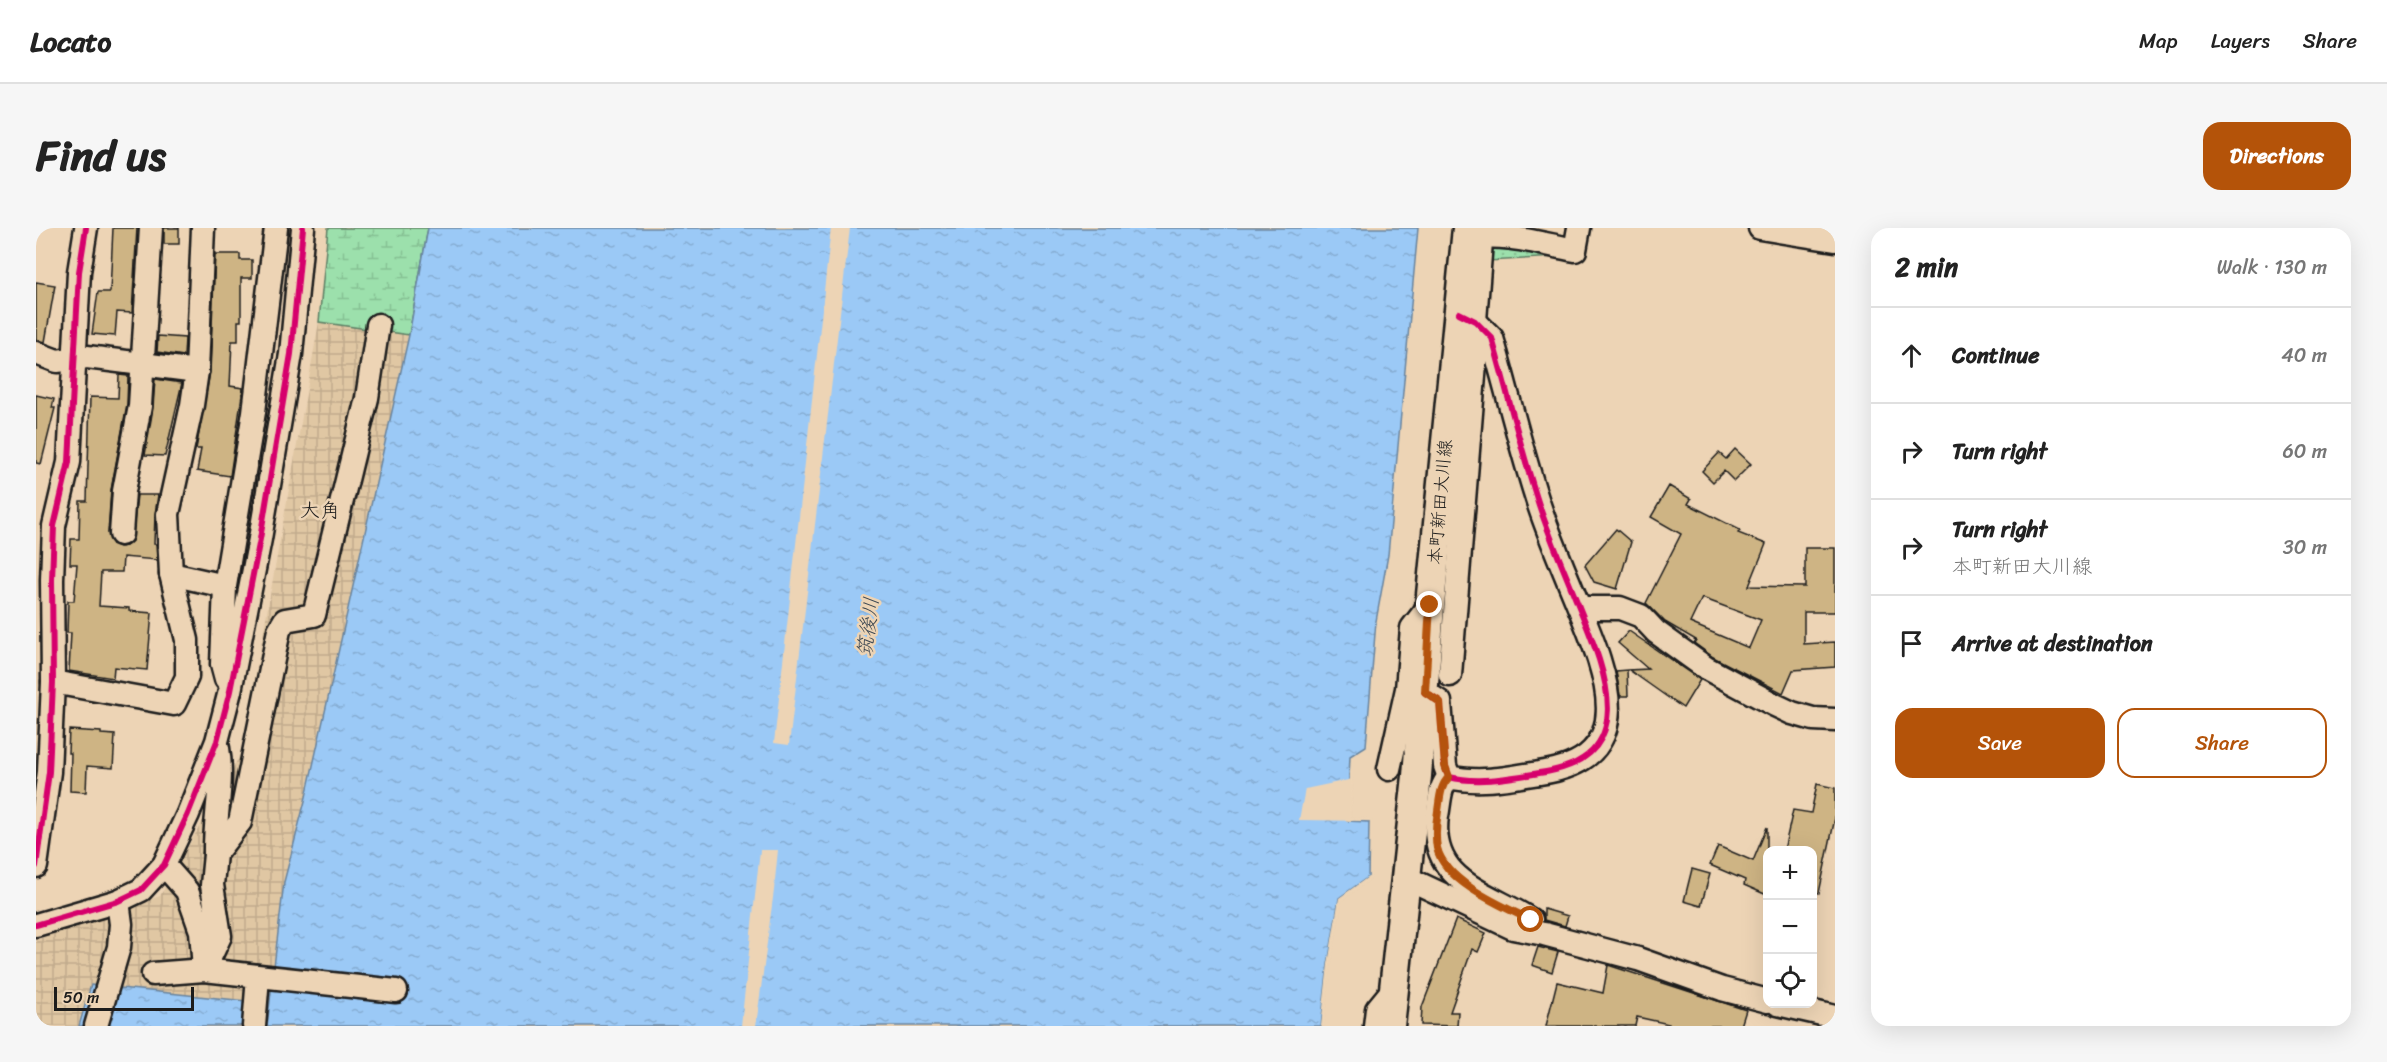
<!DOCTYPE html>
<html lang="en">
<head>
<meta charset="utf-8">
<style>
  :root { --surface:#fff; --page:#f6f6f6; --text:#222; --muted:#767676; --line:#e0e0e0; --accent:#b45309 }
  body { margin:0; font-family:Sriracha,"Klee One",sans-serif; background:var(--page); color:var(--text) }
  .controls { position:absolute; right:18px; bottom:18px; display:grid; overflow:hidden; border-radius:12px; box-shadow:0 6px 24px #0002 }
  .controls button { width:54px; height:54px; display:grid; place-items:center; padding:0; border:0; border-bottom:2px solid var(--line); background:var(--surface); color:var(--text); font:30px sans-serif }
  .scale { position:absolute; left:18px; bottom:15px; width:140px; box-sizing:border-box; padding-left:6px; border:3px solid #1c1c1c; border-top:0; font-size:16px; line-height:21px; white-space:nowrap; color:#1c1c1c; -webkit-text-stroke:4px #edd4b5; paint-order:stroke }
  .stop { position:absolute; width:18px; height:18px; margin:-14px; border:4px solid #b45309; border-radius:50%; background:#fff }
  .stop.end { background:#b45309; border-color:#fff; box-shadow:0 2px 6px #0008 }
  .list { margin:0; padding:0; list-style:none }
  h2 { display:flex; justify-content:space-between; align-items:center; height:78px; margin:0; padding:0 24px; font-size:26px }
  h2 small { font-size:20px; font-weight:400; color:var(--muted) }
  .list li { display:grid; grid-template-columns:39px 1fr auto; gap:18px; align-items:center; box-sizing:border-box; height:96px; padding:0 24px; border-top:2px solid var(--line) }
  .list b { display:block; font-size:22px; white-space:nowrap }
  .list p { margin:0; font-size:20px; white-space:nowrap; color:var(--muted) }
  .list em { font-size:20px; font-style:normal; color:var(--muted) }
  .actions { display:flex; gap:12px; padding:18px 24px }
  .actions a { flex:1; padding:14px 0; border:2px solid var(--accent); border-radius:18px; text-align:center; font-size:21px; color:var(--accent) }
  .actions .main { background:var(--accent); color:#fff }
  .icon { flex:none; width:33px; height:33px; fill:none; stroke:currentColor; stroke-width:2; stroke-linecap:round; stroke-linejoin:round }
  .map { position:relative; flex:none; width:1799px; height:798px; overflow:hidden; border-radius:18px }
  header { display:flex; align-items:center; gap:36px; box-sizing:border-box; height:84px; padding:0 30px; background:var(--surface); border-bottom:2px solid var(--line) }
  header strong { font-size:28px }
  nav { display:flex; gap:33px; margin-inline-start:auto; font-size:21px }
  .intro { display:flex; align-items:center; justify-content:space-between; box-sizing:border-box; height:144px; padding:0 36px }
  h1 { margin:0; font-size:42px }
  .button { padding:15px 27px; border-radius:18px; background:var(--accent); color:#fff; font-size:21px; font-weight:700 }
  main { display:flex; gap:36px; padding:0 36px }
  aside { flex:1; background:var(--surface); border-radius:18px; box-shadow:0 6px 24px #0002 }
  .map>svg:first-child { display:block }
  .industrial { fill:url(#industrial-grid) }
  .grass { fill:url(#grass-dots); stroke:#5c7e64; stroke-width:1.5 }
  .wetland { fill:url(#wetland-marsh); stroke:#5c7e64; stroke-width:1.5 }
  .water { fill:url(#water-ripples); stroke:#68849f; stroke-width:1.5 }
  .pier { fill:#edd4b5 }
  .building { fill:#ceb484; stroke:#1c1c1c; stroke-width:1.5; fill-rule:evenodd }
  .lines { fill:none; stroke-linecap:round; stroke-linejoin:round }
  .minor-casing { stroke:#1c1c1c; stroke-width:27 }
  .major-casing { stroke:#1c1c1c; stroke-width:33 }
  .minor { stroke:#edd4b5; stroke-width:22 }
  .major { stroke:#edd4b5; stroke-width:28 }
  .cycleway-casing { stroke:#edd4b5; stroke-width:10 }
  .cycleway { stroke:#d6006c; stroke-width:6 }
  .route { stroke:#b45309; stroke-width:8 }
  .labels { text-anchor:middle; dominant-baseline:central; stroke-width:5; stroke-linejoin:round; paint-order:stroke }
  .street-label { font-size:18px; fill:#1c1c1c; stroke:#edd4b5 }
  .neighbourhood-label { font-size:20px; fill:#1c1c1c; stroke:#edd4b5 }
  .water-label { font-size:20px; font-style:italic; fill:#3c4752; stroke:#edd4b5 }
</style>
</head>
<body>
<header>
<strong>Locato</strong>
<nav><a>Map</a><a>Layers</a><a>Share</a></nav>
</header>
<div class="intro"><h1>Find us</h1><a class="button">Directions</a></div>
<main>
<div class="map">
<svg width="1799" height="798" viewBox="0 0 1799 798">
  <defs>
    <pattern id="industrial-grid" width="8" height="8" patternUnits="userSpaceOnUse" patternTransform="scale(1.5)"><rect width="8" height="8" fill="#e0c7a3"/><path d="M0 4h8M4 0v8" fill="none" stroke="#c0aa8c"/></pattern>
    <pattern id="grass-dots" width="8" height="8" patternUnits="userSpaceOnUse" patternTransform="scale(1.5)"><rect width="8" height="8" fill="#9ce0ac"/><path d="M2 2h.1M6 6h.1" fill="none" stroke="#86c093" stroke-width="1.8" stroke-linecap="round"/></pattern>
    <pattern id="wetland-marsh" width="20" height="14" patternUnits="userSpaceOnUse" patternTransform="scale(1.5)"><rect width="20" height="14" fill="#9ce0ac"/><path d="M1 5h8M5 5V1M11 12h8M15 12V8" fill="none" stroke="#86c093"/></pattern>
    <pattern id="water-ripples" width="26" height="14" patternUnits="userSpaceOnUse" patternTransform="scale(1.5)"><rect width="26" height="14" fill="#9bc9f6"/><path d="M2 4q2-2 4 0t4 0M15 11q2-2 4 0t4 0" fill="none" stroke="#85acd2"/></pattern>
  </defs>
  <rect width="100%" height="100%" fill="#edd4b5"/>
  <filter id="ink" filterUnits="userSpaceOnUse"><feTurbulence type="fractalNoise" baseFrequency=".0167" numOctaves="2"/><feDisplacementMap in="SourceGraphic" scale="12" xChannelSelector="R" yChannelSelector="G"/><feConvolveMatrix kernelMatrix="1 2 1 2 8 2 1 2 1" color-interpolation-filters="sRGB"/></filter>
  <g filter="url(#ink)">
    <path class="industrial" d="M 283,94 L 373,107 L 245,798 L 0,798 L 0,712 L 124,668 L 206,524 Z"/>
    <path class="grass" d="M 1458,18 L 1539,28 L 1452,33 Z"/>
    <path class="wetland" d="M 292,0 L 392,0 L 373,107 L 283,94 Z"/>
    <g class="water">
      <path d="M 392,0 L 1382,0 L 1352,327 L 1340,393 L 1330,518 L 1314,528 L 1311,593 L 1333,594 L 1332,649 L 1303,670 L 1292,736 L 1285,798 L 231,798 L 248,654 L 270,569 L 373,107 Z"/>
      <path d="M 55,757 L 210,773 L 208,798 L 43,798 Z"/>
    </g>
    <g class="pier">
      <path d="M 795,0 L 814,0 L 753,517 L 738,515 Z"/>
      <path d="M 1317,551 L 1314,590 L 1334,591 L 1336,593 L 1263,592 L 1269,561 Z"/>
      <path d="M 724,622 L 742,622 L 738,662 L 720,798 L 705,798 Z"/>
      <path d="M 1332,649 L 1335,649 L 1334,651 L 1306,672 L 1295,736 L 1288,798 L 1285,798 L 1292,736 L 1303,670 Z"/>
    </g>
    <g class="building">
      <path d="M 77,0 L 101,0 L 96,85 L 81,84 L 79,108 L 56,106 L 62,64 L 74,64 Z"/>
      <rect x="128" y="0" width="15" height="16"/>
      <path d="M 179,26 L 204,26 L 204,32 L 216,32 L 216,50 L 205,50 L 205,93 L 202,93 L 202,113 L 196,113 L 194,158 L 207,160 L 194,248 L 161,243 L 165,221 L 160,221 L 174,144 Z"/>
      <path d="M 0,54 L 19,57 L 9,114 L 0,112 Z"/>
      <path d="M 122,108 L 149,110 L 148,128 L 121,124 Z"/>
      <path d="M 83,147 L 92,148 L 91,176 L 75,262 L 72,305 L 77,317 L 83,319 L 90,318 L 96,313 L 101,267 L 122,267 L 119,286 L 118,316 L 120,316 L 121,332 L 87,329 L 86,344 L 65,344 L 63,378 L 93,380 L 93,383 L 116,385 L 111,442 L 78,439 L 77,450 L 33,443 L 35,405 L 31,405 L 32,373 L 38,373 L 41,336 L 34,336 L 35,311 L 43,311 L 44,273 L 51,273 L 54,169 L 82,170 Z"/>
      <path d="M 119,151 L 146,155 L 129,228 L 109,227 L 117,180 Z"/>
      <path d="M 0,167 L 18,171 L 16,180 L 19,180 L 5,236 L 0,235 Z"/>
      <path d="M 1699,221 L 1715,236 L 1698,253 L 1688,243 L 1677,254 L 1666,243 L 1683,225 L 1690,231 Z"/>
      <path d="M 1633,258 L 1655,271 L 1652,276 L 1704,302 L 1702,305 L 1730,316 L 1713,358 L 1769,359 L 1769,320 L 1799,320 L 1799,384 L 1768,384 L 1768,416 L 1799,414 L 1799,439 L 1757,442 L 1747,465 L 1677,429 L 1658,415 L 1660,412 L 1629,394 L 1610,375 L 1645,306 L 1615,289 ZM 1666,370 L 1725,392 L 1713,420 L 1654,395 Z"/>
      <path d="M 1580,301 L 1595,314 L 1581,361 L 1558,354 L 1549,337 Z"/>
      <path d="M 1593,403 L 1664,452 L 1647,480 L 1593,442 L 1612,441 L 1582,415 Z"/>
      <path d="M 1591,442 L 1592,468 L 1584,468 L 1580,443 Z"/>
      <path d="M 33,502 L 65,504 L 65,506 L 79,507 L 77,540 L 51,538 L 50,564 L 34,563 L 35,525 L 32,525 Z"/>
      <path d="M 1781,556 L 1799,560 L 1799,590 L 1783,665 L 1776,664 L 1776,622 L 1748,622 L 1757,582 L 1775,585 Z"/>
      <path d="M 1731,599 L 1731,667 L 1708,657 L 1709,652 L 1674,637 L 1682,618 L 1717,633 Z"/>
      <path d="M 1656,641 L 1674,646 L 1665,678 L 1648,673 Z"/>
      <path d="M 1508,681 L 1532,688 L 1529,698 L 1508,692 Z"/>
      <path d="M 1420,691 L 1450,705 L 1442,724 L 1436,721 L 1414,784 L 1422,784 L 1421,798 L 1385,797 L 1386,779 Z"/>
      <path d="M 1502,719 L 1522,724 L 1516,744 L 1496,737 Z"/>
      <path d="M 1572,737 L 1710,782 L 1705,798 L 1633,798 L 1633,796 L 1601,789 L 1599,798 L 1510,798 L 1521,754 L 1567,765 Z"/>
    </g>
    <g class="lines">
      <defs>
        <g id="minor">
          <path d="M 1724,0 L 1799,12"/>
          <path d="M 1432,11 C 1466,3 1505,16 1539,22 L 1543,0"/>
          <path d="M 0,125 L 21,133 L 51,129 L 161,143"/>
          <path d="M 85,306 L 88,263 L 104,178 L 115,0"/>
          <path d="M 135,346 L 189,358"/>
          <path d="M 1544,380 L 1584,380 L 1605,388 L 1620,404 L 1670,440 L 1739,477 L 1756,485 L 1777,491 L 1799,492"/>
          <path d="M 1414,447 L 1439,135 L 1439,93 L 1446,0"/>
          <path d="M 190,451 L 186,436 L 189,358 L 218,184 L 240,0"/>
          <path d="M 17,454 L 138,476 L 151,449 L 151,412 L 135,346 L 132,286 L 156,177 L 161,143 L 167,0"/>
          <path d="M 1389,464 L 1404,474 L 1409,538 L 1413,549 C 1442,556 1473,550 1503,545 C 1609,531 1568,440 1541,374 C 1528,342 1514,310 1503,277 C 1485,222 1472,166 1456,110 L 1439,93 L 1423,85"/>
          <path d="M 1353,541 L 1371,461 L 1376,400 L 1394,377"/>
          <path d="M 1413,549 C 1403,559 1404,573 1401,588 C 1392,654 1452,664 1495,692"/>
          <path d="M 179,626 C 178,590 188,555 182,520"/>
          <path d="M 128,637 L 151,663 L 165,703 L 168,741"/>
          <path d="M 0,638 L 13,544 L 17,454 L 16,352 L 18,298 L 33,234 L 43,44 L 50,0"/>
          <path d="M 1371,650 L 1477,700 L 1508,706 L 1602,731 L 1686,761 L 1732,773"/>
          <path d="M 0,697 L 82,673 L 105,662 L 128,637 L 152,586 L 181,513 L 194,463 L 224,311 L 255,126 L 267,0"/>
          <path d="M 168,742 L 184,708 L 176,657 L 179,626 L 204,594 L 243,402 L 249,392 L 278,387 L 331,170 L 342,97"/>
          <path d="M 117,746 L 168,742 L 360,763"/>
          <path d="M 1742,776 L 1799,789"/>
          <path d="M 60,798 L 83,719 L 85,696 L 82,673"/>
          <path d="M 218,798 L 222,749"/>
          <path d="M 1339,798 L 1341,781 L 1359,759"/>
        </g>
        <path id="major" d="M 1354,798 L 1381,548 L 1394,377 L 1431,0"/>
      </defs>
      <use href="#minor" class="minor-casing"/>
      <use href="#major" class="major-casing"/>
      <use href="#minor" class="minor"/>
      <use href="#major" class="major"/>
      <defs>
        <g id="cycleway">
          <path d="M 1389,464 L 1404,474 L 1409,538 L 1413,549 C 1442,556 1473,550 1503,545 C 1609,531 1568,440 1541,374 C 1528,342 1514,310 1503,277 C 1485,222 1472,166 1456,110 L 1439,93 L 1423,85"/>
          <path d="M 0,638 L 13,544 L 17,454 L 16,352 L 18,298 L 33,234 L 43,44 L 50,0"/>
          <path d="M 0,697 L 82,673 L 105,662 L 128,637 L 152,586 L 181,513 L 194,463 L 224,311 L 255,126 L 267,0"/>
        </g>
      </defs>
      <use href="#cycleway" class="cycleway-casing"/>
      <use href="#cycleway" class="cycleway"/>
    </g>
  </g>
  <g class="lines" filter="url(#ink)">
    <path class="route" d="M 1394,377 L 1389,464 L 1404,474 L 1409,538 L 1413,549 C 1404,558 1404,570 1402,583 C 1400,595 1399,608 1401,620 C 1409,654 1466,678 1495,692"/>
  </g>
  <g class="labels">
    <g class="street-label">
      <text transform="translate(1404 274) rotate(-85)">本町新田大川線</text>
    </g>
    <g class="neighbourhood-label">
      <text x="284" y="282">大角</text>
    </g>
    <g class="water-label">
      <text transform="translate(832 399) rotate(-83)">筑後川</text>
    </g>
  </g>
</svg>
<div class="controls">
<button>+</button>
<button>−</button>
<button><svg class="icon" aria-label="locate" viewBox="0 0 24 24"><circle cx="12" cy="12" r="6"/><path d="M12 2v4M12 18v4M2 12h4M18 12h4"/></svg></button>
</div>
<div class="scale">50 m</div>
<div class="stop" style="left:1495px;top:692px"></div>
<div class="stop end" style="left:1394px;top:377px"></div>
</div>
<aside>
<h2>2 min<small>Walk · 130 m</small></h2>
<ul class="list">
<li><svg class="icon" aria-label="ahead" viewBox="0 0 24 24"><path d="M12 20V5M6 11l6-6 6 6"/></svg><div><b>Continue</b></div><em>40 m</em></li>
<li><svg class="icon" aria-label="right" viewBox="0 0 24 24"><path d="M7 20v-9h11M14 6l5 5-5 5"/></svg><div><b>Turn right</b></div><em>60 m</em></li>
<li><svg class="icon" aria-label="right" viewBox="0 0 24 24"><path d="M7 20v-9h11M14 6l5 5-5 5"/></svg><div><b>Turn right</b><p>本町新田大川線</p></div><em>30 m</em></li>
<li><svg class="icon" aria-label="arrive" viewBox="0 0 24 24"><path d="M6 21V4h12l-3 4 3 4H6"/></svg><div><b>Arrive at destination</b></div></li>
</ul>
<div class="actions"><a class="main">Save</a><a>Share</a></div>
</aside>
</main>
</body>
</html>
